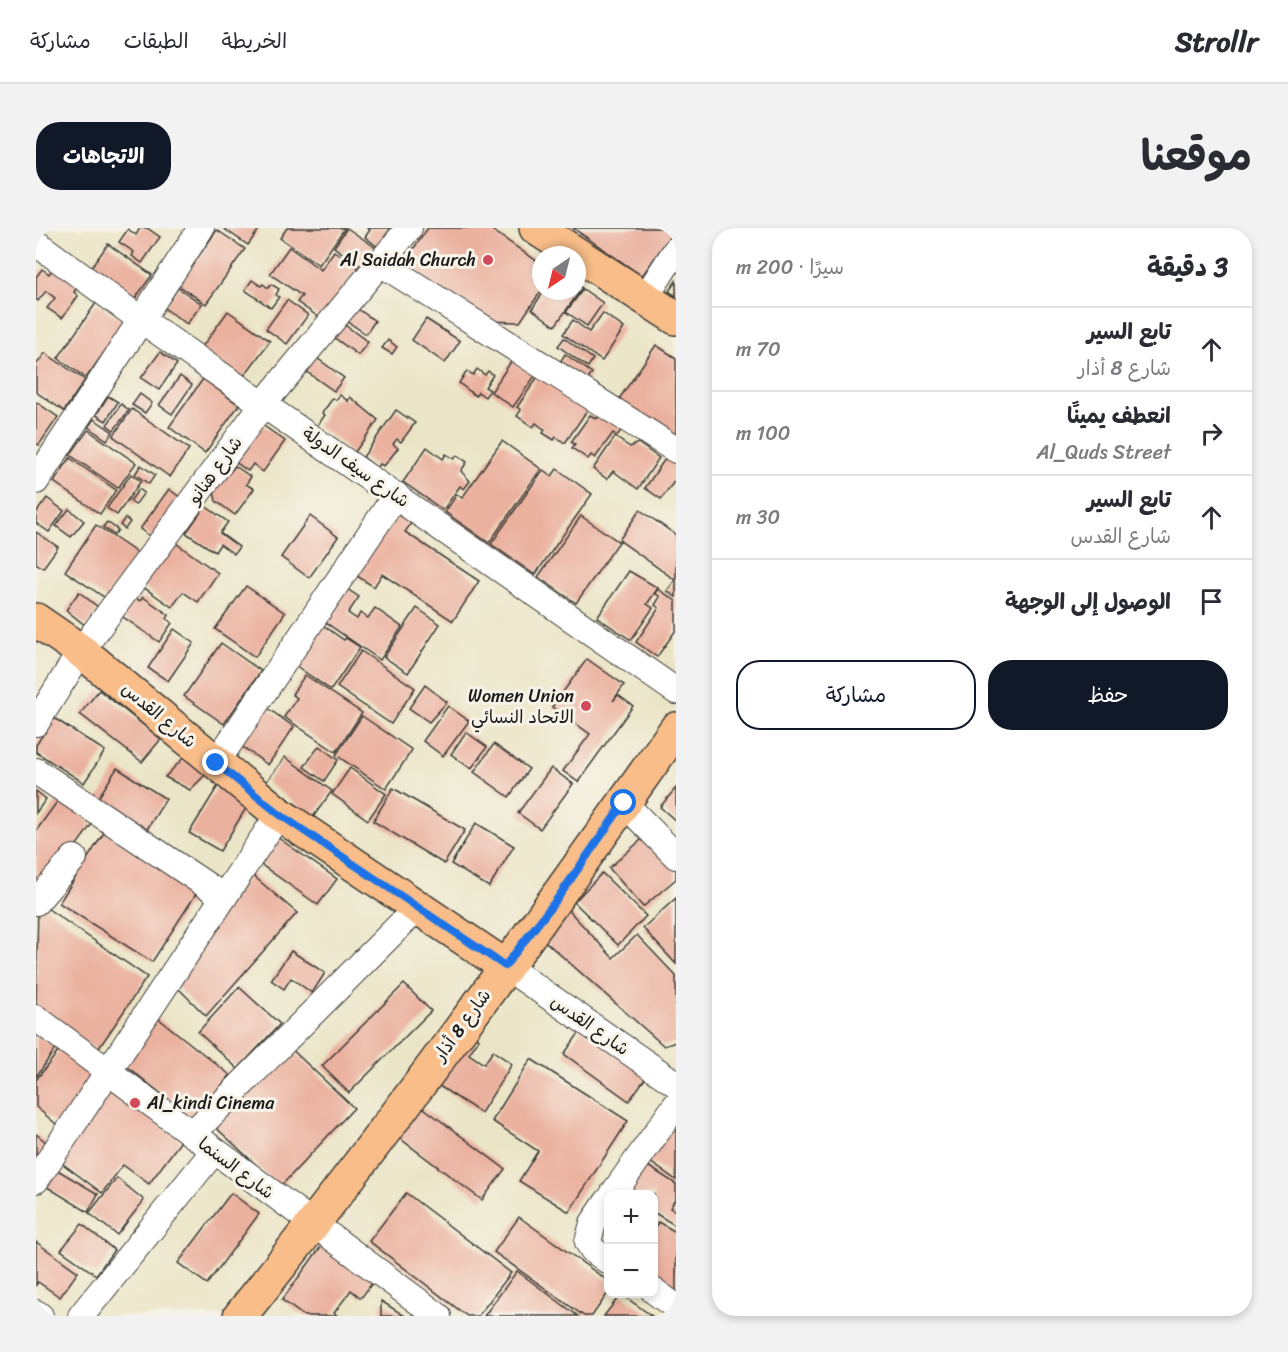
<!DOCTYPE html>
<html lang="ar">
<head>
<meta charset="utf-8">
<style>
  :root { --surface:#fff; --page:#f2f2f3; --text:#2b2b33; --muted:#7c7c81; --line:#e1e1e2; --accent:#111827 }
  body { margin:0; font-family:Sriracha,"Playpen Sans Arabic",sans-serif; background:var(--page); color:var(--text); direction:rtl }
  .controls { position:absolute; right:18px; bottom:18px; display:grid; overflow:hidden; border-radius:12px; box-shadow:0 3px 9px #0003 }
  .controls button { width:54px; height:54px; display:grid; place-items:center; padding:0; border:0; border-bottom:2px solid var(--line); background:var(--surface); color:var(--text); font:30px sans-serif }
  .compass { position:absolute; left:496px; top:18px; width:54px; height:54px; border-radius:50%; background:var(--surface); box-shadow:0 3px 9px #0003; rotate:215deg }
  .stop { position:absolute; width:18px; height:18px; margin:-14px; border:4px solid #1a73e8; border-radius:50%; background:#fff }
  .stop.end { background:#1a73e8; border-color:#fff; box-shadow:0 2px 6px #0008 }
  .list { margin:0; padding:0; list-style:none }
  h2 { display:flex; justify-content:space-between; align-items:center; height:78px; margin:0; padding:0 24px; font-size:26px }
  h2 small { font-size:20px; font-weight:400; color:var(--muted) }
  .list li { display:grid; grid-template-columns:39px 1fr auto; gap:18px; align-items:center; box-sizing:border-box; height:84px; padding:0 24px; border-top:2px solid var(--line) }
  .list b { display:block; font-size:22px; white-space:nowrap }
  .list p { margin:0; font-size:20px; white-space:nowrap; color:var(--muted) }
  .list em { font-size:20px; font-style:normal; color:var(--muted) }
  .actions { display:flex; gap:12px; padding:18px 24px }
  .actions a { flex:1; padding:14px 0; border:2px solid var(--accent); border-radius:24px; text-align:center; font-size:21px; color:var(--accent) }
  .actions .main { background:var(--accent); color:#fff }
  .icon { flex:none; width:33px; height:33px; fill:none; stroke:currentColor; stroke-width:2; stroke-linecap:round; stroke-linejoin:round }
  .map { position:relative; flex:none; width:640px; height:1088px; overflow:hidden; direction:ltr; border-radius:24px }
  header { display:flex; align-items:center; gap:36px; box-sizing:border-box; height:84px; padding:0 30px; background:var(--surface); border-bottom:2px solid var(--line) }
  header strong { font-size:28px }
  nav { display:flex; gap:33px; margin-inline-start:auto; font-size:21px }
  .intro { display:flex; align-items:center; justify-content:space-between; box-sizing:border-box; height:144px; padding:0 36px }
  h1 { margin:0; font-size:42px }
  .button { padding:15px 27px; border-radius:24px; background:var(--accent); color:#fff; font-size:21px; font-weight:700 }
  main { display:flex; gap:36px; padding:0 36px }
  aside { flex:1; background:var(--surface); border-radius:24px; box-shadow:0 3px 9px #0003 }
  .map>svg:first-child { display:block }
  .building { fill:#ebb19f }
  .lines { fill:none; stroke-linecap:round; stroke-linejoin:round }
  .minor-casing { stroke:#3b3a36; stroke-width:28 }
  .major-casing { stroke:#3b3a36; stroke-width:36 }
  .minor { stroke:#fff; stroke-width:26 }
  .major { stroke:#f8bd89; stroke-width:33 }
  .route { stroke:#1a73e8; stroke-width:8 }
  .poi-dot { fill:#d1495b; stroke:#f7f3e8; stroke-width:2 }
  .labels { text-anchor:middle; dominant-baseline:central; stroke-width:6; stroke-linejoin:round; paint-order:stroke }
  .poi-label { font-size:18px; fill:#1c1c1c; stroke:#f7f3e8; text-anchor:end }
  .street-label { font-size:18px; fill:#1c1c1c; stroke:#f7f3e8 }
</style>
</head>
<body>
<header>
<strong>Strollr</strong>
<nav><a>الخريطة</a><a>الطبقات</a><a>مشاركة</a></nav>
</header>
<div class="intro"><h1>موقعنا</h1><a class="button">الاتجاهات</a></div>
<main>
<aside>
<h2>3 دقيقة<small>سيرًا · 200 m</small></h2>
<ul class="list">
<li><svg class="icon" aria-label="ahead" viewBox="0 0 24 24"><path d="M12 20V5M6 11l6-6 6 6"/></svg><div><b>تابع السير</b><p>شارع 8 أذار</p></div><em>70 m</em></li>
<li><svg class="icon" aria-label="right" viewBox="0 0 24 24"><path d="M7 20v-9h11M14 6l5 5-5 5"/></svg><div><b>انعطف يمينًا</b><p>Al_Quds Street</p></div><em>100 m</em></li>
<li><svg class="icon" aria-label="ahead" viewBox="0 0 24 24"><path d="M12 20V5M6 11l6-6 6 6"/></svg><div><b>تابع السير</b><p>شارع القدس</p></div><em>30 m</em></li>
<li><svg class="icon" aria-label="arrive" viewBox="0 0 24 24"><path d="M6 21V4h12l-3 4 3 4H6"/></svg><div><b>الوصول إلى الوجهة</b></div></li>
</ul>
<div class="actions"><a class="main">حفظ</a><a>مشاركة</a></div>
</aside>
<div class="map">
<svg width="640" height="1088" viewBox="0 0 640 1088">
  <rect width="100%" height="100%" fill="#f7f3e8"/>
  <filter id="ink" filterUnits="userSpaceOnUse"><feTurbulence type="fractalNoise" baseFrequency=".0167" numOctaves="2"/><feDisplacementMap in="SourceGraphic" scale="12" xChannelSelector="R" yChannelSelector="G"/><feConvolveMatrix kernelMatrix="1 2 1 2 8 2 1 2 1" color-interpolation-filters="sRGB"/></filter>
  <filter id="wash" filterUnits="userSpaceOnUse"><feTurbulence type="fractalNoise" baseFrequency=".008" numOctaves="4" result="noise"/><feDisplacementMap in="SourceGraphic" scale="24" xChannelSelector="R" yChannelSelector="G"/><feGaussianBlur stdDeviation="1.35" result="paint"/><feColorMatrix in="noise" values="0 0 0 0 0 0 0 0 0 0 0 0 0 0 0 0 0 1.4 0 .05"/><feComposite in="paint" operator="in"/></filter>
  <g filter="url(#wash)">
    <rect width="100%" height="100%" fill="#ebe5c7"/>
    <g id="blocks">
      <g class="building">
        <path d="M 104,0 L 111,0 L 124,9 L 106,35 L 96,28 L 98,24 L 83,14 L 92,1 L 100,7 Z"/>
        <path d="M 187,0 L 224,0 L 212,17 Z"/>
        <path d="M 251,0 L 309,0 L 283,37 L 244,10 Z"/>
        <path d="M 311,0 L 343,22 L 330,42 L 298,19 Z"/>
        <path d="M 331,0 L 355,0 L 342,19 L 329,9 L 334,2 Z"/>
        <path d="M 392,0 L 453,0 L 505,36 L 505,63 L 484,94 L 451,93 L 374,45 L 371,30 Z"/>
        <path d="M 537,0 L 637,0 L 639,1 L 606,48 Z"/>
        <path d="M 181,2 L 209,21 L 170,76 L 142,57 Z"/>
        <path d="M 72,16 L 116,47 L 96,75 L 52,44 Z"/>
        <path d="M 253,19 L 285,42 L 298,23 L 324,41 L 287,92 L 261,74 L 266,68 L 234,46 Z"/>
        <path d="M 22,34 L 46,52 L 38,64 L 42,68 L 26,90 L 11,80 L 19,70 L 10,63 L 2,73 L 0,71 L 0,49 L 6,41 L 13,46 Z"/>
        <path d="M 216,52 L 225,58 L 227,56 L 232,60 L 235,56 L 243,61 L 240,67 L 243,69 L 235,80 L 209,62 Z"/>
        <path d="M 640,53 L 640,68 L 633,63 Z"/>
        <path d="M 541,57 L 546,60 L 519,98 L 496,81 L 508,63 L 541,63 Z"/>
        <path d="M 142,60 L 166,76 L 151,96 L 128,80 Z"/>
        <path d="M 547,61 L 567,75 L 551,98 L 530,84 Z"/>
        <path d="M 251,72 L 272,87 L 251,116 L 230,101 Z"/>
        <path d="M 60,75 L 89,95 L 50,150 L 22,130 Z"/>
        <path d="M 315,76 L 339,93 L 330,106 L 305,89 Z"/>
        <path d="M 192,83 L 234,113 L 202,156 L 161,126 Z"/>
        <path d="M 567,85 L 588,100 L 566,133 L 527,106 L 537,92 L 553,104 Z"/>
        <path d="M 390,91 L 424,113 L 409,135 L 376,112 Z"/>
        <path d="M 302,92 L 332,114 L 322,127 L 292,105 Z"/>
        <path d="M 528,110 L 557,131 L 552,139 L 522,118 Z"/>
        <path d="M 352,112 L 361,119 L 356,126 L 346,120 Z"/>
        <path d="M 620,117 L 640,130 L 640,209 L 579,177 Z"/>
        <path d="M 124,124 L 141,136 L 123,162 L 105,150 Z"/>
        <path d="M 9,125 L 49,152 L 28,183 L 0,164 L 0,137 Z"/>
        <path d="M 274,125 L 308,150 L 298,163 L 264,139 Z"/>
        <path d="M 529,126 L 556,145 L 550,155 L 523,136 Z"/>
        <path d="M 478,129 L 501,145 L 477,179 L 455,164 Z"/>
        <path d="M 441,141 L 449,147 L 452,143 L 457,147 L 449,159 L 454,162 L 449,169 L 442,164 L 440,168 L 423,155 L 431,143 L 437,147 Z"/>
        <path d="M 503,147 L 552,181 L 529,215 L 520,209 L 518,212 L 507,205 L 509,202 L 500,195 L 497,199 L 481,188 L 485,182 L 481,179 Z"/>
        <path d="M 144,148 L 156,157 L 136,186 L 123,177 Z"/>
        <path d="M 167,151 L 203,177 L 169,225 L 133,199 Z"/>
        <path d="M 104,166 L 116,175 L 109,185 L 96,177 Z"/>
        <path d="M 304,167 L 312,173 L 314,169 L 342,192 L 316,228 L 304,214 L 281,198 L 289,187 L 286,185 L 297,170 L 300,172 Z"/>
        <path d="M 72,168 L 82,174 L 70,193 L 60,187 Z"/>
        <path d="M 0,174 L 22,189 L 3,217 L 0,215 Z"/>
        <path d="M 85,176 L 93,182 L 78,202 L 71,197 Z"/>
        <path d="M 96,181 L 153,221 L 134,249 L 77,208 Z"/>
        <path d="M 360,182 L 379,195 L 365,214 L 361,211 L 357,216 L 362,220 L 348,238 L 344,236 L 341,240 L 327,229 Z"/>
        <path d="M 564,186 L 586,201 L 581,208 L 577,205 L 559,230 L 555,227 L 552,231 L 536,220 L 539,216 L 535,214 L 554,187 L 561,191 Z"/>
        <path d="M 58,191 L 77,204 L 71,212 L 52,199 Z"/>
        <path d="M 225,196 L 249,213 L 227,244 L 217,236 L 212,243 L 198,233 Z"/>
        <path d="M 52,202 L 100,235 L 82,260 L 34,227 Z"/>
        <path d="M 579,209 L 594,219 L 602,215 L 623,230 L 602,261 L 577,243 L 571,251 L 557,241 Z"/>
        <path d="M 466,213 L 505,241 L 453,315 L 409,284 L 421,266 L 426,270 Z"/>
        <path d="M 391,219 L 407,231 L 410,226 L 418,231 L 421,227 L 431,234 L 425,243 L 434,253 L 428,261 L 424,258 L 407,282 L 367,254 Z"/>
        <path d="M 631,228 L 640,235 L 640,251 L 625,271 L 609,260 Z"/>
        <path d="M 34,230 L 80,262 L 64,286 L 18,254 Z"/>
        <path d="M 105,237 L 119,247 L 113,256 L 99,246 Z"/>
        <path d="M 199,238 L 215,249 L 210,256 L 218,261 L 199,287 L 180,273 L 178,263 Z"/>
        <path d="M 521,241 L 556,266 L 499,347 L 455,316 L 507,242 L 516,248 Z"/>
        <path d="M 95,246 L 105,253 L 81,287 L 71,280 Z"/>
        <path d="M 103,261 L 108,265 L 99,277 L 94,273 Z"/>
        <path d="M 133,261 L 146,271 L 118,311 L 104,301 Z"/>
        <path d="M 11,270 L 28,283 L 13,304 L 0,295 L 0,285 Z"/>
        <path d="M 169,278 L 192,294 L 184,305 L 203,319 L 198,326 L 184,316 L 179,324 L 150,305 Z"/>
        <path d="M 358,278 L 378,291 L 369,304 L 443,353 L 417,393 L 346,346 L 338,359 L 315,344 Z"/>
        <path d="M 33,281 L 48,293 L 35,309 L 20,298 Z"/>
        <path d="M 604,282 L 640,307 L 640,369 L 631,363 L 639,352 L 583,312 Z"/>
        <path d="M 274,288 L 302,309 L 273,350 L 245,329 Z"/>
        <path d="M 545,288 L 583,314 L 540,375 L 502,349 Z"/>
        <path d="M 89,290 L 94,294 L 89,301 L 84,297 Z"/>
        <path d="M 71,294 L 82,302 L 78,307 L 67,299 Z"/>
        <path d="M 60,297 L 101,325 L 71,371 L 29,343 Z"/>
        <path d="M 0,304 L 22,319 L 7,340 L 0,335 Z"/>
        <path d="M 131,309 L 182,345 L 162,374 L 147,364 L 136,379 L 100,354 Z"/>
        <path d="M 593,343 L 622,360 L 611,376 L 617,380 L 595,412 L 561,389 Z"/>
        <path d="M 305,357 L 323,369 L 312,385 L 321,391 L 324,385 L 332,390 L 339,380 L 366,399 L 344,432 L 283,390 Z"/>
        <path d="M 210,358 L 249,385 L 219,429 L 179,401 Z"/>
        <path d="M 622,361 L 640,373 L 640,402 L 621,429 L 600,414 L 623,380 L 619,377 L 624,369 L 619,365 Z"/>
        <path d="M 43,364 L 63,380 L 50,398 L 30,382 Z"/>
        <path d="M 93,366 L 104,373 L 107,369 L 133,387 L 131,391 L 136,395 L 123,414 L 80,384 Z"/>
        <path d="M 381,380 L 404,396 L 372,445 L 348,429 Z"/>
        <path d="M 281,393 L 308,412 L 310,410 L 324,419 L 295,462 L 253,433 Z"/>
        <path d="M 138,401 L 158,415 L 132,453 L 112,440 Z"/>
        <path d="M 185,415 L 225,443 L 188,496 L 148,468 Z"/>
        <path d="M 325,423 L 379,460 L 355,496 L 301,459 Z"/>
        <path d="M 551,431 L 588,457 L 577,473 L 582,467 L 597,478 L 542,554 L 527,543 L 554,506 L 516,479 Z"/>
        <path d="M 269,447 L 326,485 L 300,524 L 248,489 L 261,470 L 256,466 Z"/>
        <path d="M 389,457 L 411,474 L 393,494 L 373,480 Z"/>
        <path d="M 63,462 L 125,511 L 106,534 L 44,486 Z"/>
        <path d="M 412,478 L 433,493 L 407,528 L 387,513 Z"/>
        <path d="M 230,479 L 258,499 L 232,537 L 204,517 Z"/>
        <path d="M 326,488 L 376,522 L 350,561 L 300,527 Z"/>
        <path d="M 18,490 L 69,523 L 48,555 L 0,524 L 0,517 Z"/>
        <path d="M 430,504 L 451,519 L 435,541 L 415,526 Z"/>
        <path d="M 458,516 L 493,541 L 473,569 L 438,544 Z"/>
        <path d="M 283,518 L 302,532 L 288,553 L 268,539 Z"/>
        <path d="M 151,526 L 171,545 L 154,562 L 129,549 Z"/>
        <path d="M 249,529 L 296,563 L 277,589 L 230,554 Z"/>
        <path d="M 81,540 L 130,571 L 108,606 L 59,575 Z"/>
        <path d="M 314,540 L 350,566 L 332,592 L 296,566 Z"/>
        <path d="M 515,540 L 537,556 L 504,601 L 482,585 Z"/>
        <path d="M 185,553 L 215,572 L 184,623 L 153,605 Z"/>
        <path d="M 357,560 L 429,602 L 408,636 L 337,593 Z"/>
        <path d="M 640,560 L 640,593 L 624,579 Z"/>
        <path d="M 0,563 L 10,571 L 0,585 Z"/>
        <path d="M 23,571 L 56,596 L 7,664 L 0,659 L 0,603 Z"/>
        <path d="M 440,595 L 478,618 L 453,659 L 415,636 Z"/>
        <path d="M 69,603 L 162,663 L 116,734 L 23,675 Z"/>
        <path d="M 613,605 L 640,635 L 640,651 L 607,679 L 573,640 Z"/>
        <path d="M 238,607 L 301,651 L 282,677 L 220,633 Z"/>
        <path d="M 214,645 L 261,685 L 170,788 L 137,755 Z"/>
        <path d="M 566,645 L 610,688 L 582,717 L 538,674 Z"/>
        <path d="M 640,670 L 640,736 L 607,700 Z"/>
        <path d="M 524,673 L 577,730 L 601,707 L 640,748 L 640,814 L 628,818 L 502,707 Z"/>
        <path d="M 2,674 L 111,749 L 61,823 L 0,781 Z"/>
        <path d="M 255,723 L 289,745 L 276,765 L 255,750 L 248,761 L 235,752 Z"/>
        <path d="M 368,756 L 395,783 L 313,865 L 286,838 Z"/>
        <path d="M 203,759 L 244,796 L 202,841 L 162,804 Z"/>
        <path d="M 118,787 L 194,847 L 158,892 L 83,832 Z"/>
        <path d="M 546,801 L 611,848 L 593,873 L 528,826 Z"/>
        <path d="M 433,805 L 443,811 L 433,826 L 448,836 L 457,823 L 476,836 L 445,885 L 400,856 Z"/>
        <path d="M 0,806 L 20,820 L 0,849 Z"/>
        <path d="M 249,815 L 318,880 L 244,959 L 175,895 Z"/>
        <path d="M 25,820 L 64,850 L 26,901 L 0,879 L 0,852 Z"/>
        <path d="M 495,831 L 592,893 L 533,984 L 483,953 L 502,923 L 456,893 Z"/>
        <path d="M 73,859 L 145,913 L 113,956 L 87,937 L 66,965 L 19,930 Z"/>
        <path d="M 385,878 L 469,941 L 446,972 L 362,909 Z"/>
        <path d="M 640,887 L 640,952 L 610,931 Z"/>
        <path d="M 0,906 L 15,918 L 0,937 Z"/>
        <path d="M 604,933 L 640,956 L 640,970 L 634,980 L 640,984 L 640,998 L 619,985 L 618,988 L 618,966 L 582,966 Z"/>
        <path d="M 13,937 L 62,966 L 52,984 L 3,954 Z"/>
        <path d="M 81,950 L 108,972 L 81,1007 L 53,985 Z"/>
        <path d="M 195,965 L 223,986 L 171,1056 L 142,1035 Z"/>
        <path d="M 370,965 L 475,1045 L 442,1088 L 431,1088 L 333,1013 Z"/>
        <path d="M 483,989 L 572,1053 L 572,1065 L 556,1088 L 548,1088 L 458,1024 Z"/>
        <path d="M 622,994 L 640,1004 L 640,1070 L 618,1057 L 618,1002 Z"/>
        <path d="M 46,996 L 78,1022 L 60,1047 L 25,1022 Z"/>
        <path d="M 289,1013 L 340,1050 L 325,1070 L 315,1062 L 298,1085 L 302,1088 L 268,1088 L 246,1072 Z"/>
        <path d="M 0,1014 L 42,1044 L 24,1069 L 2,1054 L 0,1057 Z"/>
        <path d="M 481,1043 L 542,1088 L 448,1088 Z"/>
        <path d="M 585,1066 L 616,1088 L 568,1088 Z"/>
        <path d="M 345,1073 L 369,1088 L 345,1088 Z"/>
      </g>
    </g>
  </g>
  <g filter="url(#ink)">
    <use href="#blocks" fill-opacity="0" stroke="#3b3a36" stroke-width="1.5"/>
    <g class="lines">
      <defs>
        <g id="minor">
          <path d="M 0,15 L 104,91 L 640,463"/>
          <path d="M 346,36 L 640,222"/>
          <path d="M 609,70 L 640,22"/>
          <path d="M 0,253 L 165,0"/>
          <path d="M 0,495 L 45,423 L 228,175 L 373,0"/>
          <path d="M 180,535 L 360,267"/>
          <path d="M 0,543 L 188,669"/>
          <path d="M 588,575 L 640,628"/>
          <path d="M 0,674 L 38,630"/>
          <path d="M 469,738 L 640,856"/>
          <path d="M 0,790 L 402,1088"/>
          <path d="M 156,906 L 380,681"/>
          <path d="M 0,952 L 243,586"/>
          <path d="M 577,966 L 640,877"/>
          <path d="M 572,973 L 557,995 L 552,1014 L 557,1022 L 572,1033"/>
          <path d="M 618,1063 L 640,1079"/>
          <path d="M 0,1085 L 4,1088"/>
          <path d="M 45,1088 L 178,923"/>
        </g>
        <g id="major">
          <path d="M 500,0 L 640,90"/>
          <path d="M 0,392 L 45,423 L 243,586 L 469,738"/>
          <path d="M 204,1088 C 357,898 500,700 640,501"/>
        </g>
      </defs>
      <use href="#minor" class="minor-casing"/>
      <use href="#major" class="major-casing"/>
      <use href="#minor" class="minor"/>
      <use href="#major" class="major"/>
    </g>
  </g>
  <g class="lines" filter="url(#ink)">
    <path class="route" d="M 180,535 L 243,586 L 469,738 L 521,671 L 588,575"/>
  </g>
  <g class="poi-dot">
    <circle cx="452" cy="32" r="6"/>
    <circle cx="550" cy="478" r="6"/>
    <circle cx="99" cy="875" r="6"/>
  </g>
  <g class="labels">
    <g class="poi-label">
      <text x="440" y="32">Al Saidah Church</text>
      <text x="538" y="468">Women Union<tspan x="538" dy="21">الاتحاد النسائي</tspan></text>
      <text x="111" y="875" text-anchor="start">Al_kindi Cinema</text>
    </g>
    <g class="street-label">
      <text transform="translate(320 239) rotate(35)">شارع سيف الدولة</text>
      <text transform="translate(179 242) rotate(-54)">شارع هنانو</text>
      <text transform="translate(123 487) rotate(40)">شارع القدس</text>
      <text transform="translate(426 797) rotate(-54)">شارع 8 أذار</text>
      <text transform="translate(554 797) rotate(35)">شارع القدس</text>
      <text transform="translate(200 940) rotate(37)">شارع السنما</text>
    </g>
  </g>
</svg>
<div class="controls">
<button>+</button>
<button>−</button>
</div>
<svg class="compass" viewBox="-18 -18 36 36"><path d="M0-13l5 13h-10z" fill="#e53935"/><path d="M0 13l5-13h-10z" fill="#7c7c81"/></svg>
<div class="stop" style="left:588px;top:575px"></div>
<div class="stop end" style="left:180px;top:535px"></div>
</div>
</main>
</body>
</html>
